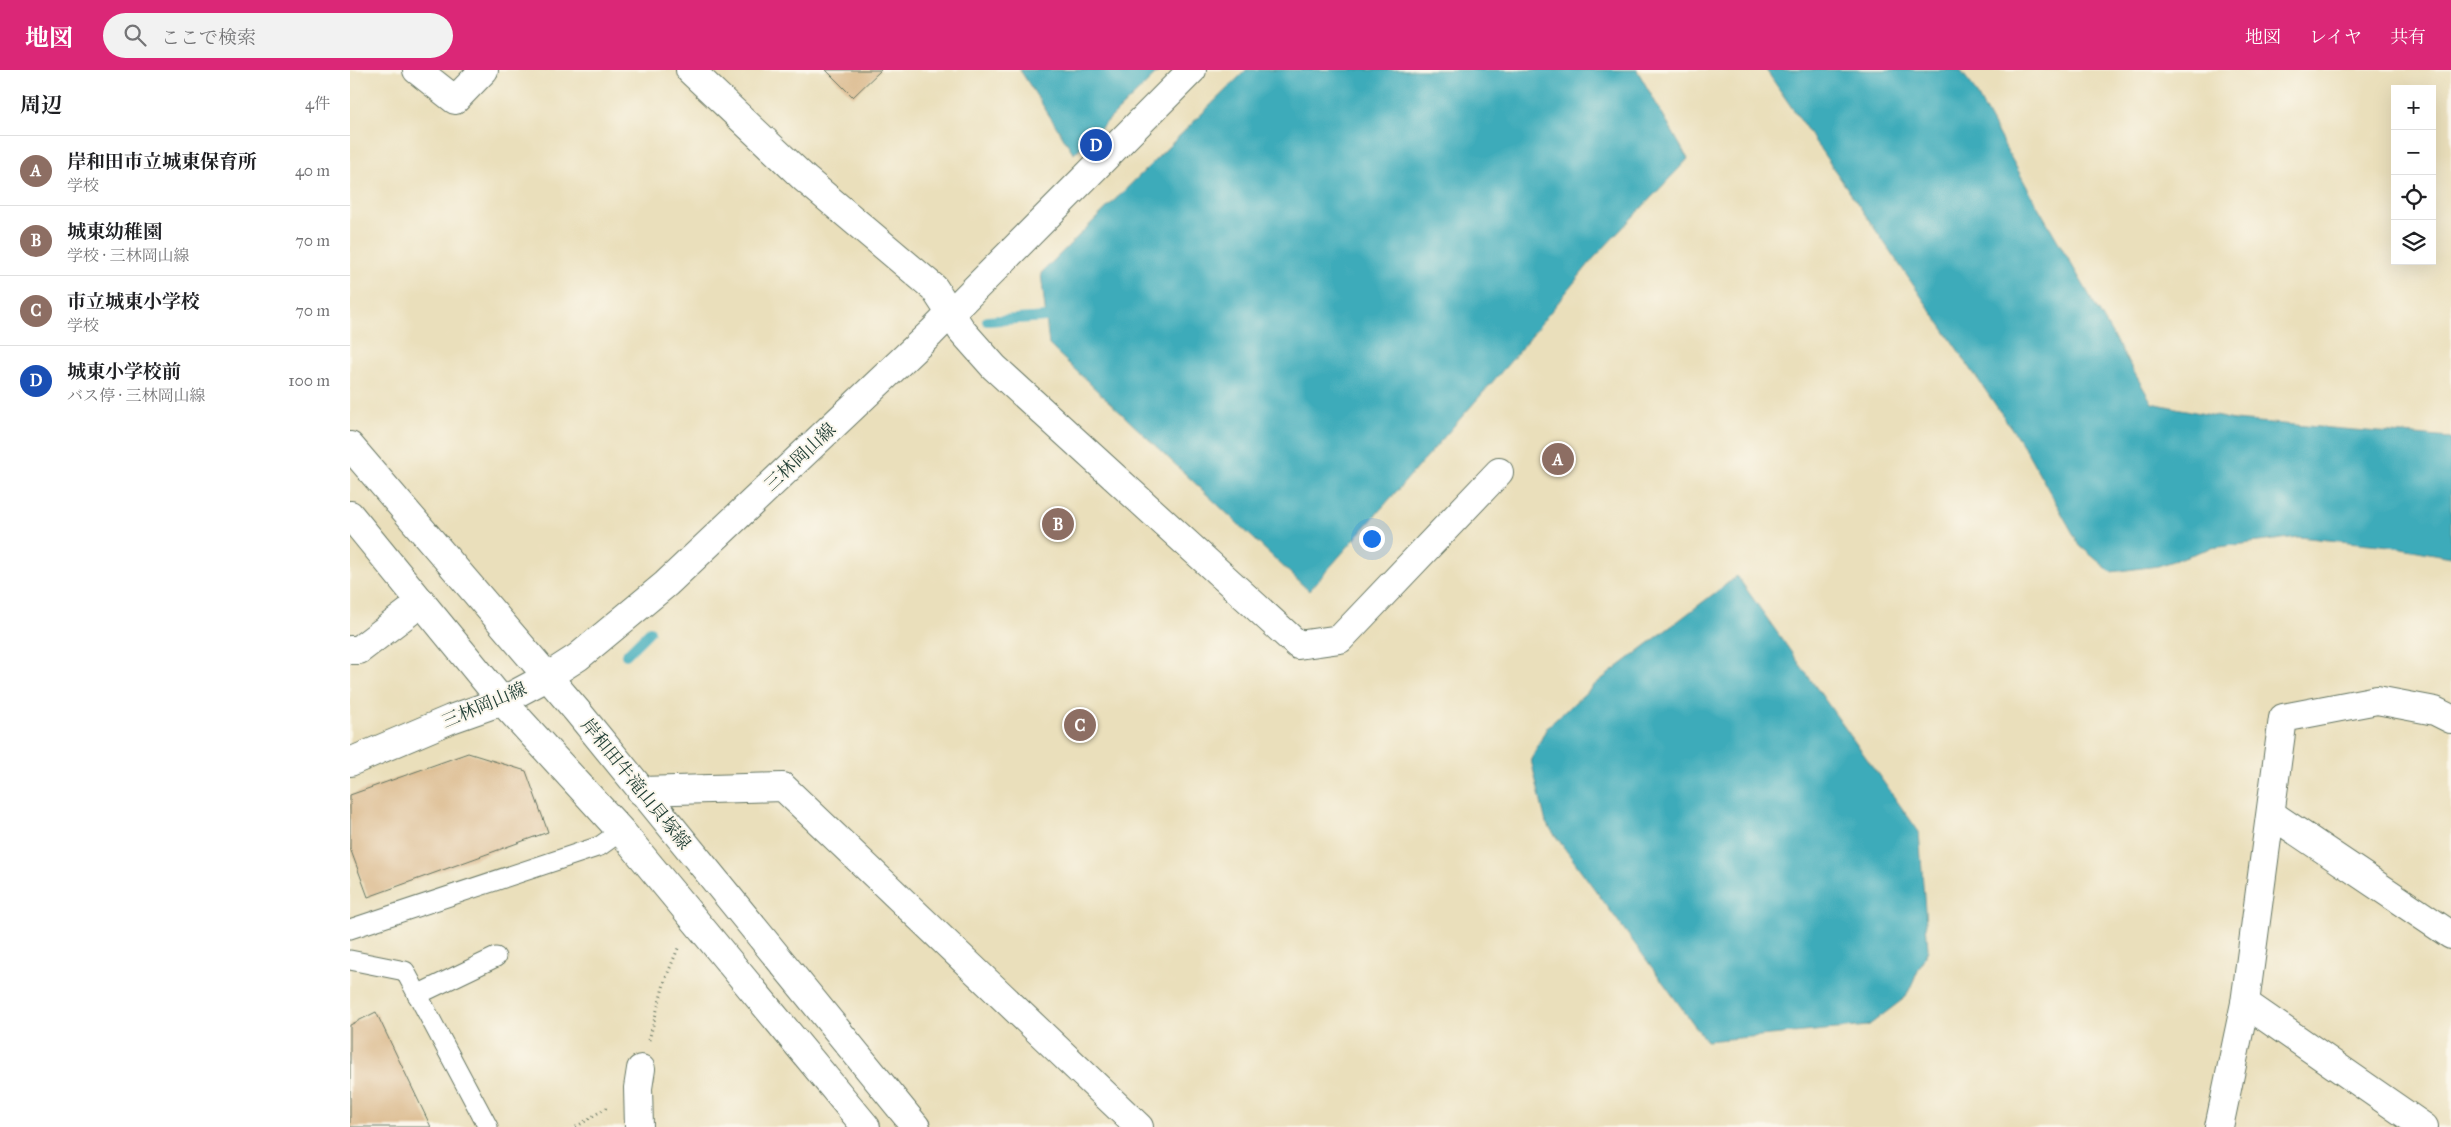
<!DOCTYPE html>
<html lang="ja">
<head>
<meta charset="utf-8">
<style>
  :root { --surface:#fff; --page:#f2f2f2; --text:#202124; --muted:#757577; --line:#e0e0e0; --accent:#db2777 }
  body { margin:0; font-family:"IM FELL Great Primer","Noto Serif JP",serif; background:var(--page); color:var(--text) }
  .controls { position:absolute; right:15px; top:15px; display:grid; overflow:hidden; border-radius:0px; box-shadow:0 5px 20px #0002 }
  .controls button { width:45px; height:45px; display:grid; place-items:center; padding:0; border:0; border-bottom:1px solid var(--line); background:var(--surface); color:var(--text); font:25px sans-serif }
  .you { position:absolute; left:1021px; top:468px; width:18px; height:18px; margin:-12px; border:4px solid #fff; border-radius:50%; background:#1a73e8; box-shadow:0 0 0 8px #1a73e833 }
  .badge { display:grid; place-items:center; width:32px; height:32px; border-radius:50%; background:var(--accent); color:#fff; font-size:16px; font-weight:700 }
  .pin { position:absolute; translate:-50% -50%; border:2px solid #fff; box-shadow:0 1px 5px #0006 }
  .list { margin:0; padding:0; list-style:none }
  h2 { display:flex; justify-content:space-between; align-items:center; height:65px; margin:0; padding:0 20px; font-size:21px }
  h2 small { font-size:16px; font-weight:400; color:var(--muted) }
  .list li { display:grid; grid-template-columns:32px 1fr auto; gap:15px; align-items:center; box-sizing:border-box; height:70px; padding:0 20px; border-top:1px solid var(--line) }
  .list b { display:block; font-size:19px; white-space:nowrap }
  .list p { margin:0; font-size:16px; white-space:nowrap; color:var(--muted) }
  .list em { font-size:16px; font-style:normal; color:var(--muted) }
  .icon { flex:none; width:28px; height:28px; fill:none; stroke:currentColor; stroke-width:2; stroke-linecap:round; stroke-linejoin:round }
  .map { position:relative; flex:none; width:2101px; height:1057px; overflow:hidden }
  header { display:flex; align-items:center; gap:30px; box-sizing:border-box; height:70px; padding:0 25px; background:var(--accent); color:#fff }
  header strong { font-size:24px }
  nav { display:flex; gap:28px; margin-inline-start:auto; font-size:18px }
  .search { width:350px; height:45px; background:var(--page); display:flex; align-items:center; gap:12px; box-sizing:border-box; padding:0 18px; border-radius:28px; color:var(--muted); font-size:19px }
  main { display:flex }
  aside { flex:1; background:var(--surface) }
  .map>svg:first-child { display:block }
  .water { fill:#3cabba; stroke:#2e7477 }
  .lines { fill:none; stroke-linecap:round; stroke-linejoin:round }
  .stream { stroke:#3cabba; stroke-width:10 }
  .building { fill:#ddbd93 }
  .service-casing { stroke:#667663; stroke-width:21 }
  .minor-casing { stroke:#667663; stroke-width:30 }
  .secondary-casing { stroke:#667663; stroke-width:30 }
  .primary-casing { stroke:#667663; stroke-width:30 }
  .path { stroke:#667663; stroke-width:3; stroke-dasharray:1 4; stroke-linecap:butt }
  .service { stroke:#fff; stroke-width:19 }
  .minor { stroke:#fff; stroke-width:28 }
  .secondary { stroke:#fff; stroke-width:28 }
  .primary { stroke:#fff; stroke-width:28 }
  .labels { text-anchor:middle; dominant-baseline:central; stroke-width:4; stroke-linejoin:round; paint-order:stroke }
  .street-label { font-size:18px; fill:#1f3d34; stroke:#fbf7ec }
</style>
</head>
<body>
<header>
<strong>地図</strong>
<div class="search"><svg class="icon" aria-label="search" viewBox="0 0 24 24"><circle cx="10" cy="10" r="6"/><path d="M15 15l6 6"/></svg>ここで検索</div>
<nav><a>地図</a><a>レイヤ</a><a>共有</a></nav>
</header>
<main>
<aside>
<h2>周辺<small>4件</small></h2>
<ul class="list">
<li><span class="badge" style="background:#8d6e63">A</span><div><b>岸和田市立城東保育所</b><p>学校</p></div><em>40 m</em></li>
<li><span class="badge" style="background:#8d6e63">B</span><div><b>城東幼稚園</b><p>学校 · 三林岡山線</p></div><em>70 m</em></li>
<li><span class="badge" style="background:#8d6e63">C</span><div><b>市立城東小学校</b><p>学校</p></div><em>70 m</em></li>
<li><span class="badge" style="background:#1a4fb4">D</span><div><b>城東小学校前</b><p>バス停 · 三林岡山線</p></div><em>100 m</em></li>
</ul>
</aside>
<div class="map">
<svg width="2101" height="1057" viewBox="0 0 2101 1057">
  <rect width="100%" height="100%" fill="#fbf7ec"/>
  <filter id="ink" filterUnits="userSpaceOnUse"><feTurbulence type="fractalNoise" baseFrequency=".02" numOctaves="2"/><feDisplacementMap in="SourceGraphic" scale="10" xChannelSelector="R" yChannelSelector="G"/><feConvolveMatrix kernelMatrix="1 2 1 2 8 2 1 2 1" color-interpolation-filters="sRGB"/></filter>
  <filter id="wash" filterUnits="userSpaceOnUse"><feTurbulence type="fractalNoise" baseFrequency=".0096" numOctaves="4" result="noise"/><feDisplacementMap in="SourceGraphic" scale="20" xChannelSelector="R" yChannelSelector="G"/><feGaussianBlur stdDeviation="1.12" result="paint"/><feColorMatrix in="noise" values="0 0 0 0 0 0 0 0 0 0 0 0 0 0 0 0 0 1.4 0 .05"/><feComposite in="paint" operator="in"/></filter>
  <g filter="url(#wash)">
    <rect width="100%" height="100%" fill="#eadfbb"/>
    <g class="water">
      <path d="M 670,0 L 810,0 L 724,84 Z"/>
      <path d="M 896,0 L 1287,0 L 1338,89 L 1243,189 L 1160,292 L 959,521 L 699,275 L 691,203 Z"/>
      <path d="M 1416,0 L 1610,0 L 1621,14 L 1683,128 L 1802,333 L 1884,350 L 2101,368 L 2101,487 L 2040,476 L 1948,467 L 1861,478 L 1808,496 L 1761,502 L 1730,476 L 1675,378 Z"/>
      <path d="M 1387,506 L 1569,762 L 1578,879 L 1556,927 L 1518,956 L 1356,971 L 1196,753 L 1181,690 L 1197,657 L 1248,612 Z"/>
    </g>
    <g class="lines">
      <g class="stream">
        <path d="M 637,251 L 696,247"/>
        <path d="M 276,585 L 300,561"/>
      </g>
    </g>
    <g id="blocks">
      <g class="building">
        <path d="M 476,0 L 531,0 L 503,27 Z"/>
        <path d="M 118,683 L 176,701 L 198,762 L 18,827 L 0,778 L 0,725 Z"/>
        <path d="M 26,942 L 81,1057 L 0,1057 L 0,955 Z"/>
      </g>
    </g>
  </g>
  <g filter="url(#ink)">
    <use href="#blocks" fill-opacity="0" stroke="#667663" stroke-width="1"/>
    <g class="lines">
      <defs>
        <g id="service">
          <path d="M 0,859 L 250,776 L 271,761"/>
          <path d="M 0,890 L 55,901 L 138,1057"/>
          <path d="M 67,925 L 146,887"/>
        </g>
        <g id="minor">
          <path d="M 67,0 L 105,30 L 134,0"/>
          <path d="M 340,0 L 455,109 L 584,218 L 612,261 L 644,297 L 948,575 L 990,569 L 1149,402"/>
          <path d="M 0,580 L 9,580 L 72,532"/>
          <path d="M 291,721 L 433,717 L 789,1057"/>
          <path d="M 1921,744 L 2101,865"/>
          <path d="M 1895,933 L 2074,1057"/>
          <path d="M 289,1057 L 288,1018 L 291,999"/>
          <path d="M 1869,1057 L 1895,933 L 1933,648 L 2027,630 L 2085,641 L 2101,649"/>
        </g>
        <path id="secondary" d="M 0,692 L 101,649 L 152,631 L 197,607 L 228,587 L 316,514 L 581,263 L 842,0"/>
        <g id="primary">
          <path d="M 0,376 L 227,641 L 566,1057"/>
          <path d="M 0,445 L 152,631 L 271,761 L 516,1057"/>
        </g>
      </defs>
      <use href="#service" class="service-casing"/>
      <use href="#minor" class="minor-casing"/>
      <use href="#secondary" class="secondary-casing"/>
      <use href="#primary" class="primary-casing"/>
      <g class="path">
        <path d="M 299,970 L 315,910 L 329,876"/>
        <path d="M 226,1057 L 259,1036"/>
      </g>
      <use href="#service" class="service"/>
      <use href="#minor" class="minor"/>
      <use href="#secondary" class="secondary"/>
      <use href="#primary" class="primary"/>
    </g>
  </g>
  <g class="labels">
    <g class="street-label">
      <text transform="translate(450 387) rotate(-43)">三林岡山線</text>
      <text transform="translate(134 635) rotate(-23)">三林岡山線</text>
      <text transform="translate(286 714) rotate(51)">岸和田牛滝山貝塚線</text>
    </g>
  </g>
</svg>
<div class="controls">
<button>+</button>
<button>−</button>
<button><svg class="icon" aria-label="locate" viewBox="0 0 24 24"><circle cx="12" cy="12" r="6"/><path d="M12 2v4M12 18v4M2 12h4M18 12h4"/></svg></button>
<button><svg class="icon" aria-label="layers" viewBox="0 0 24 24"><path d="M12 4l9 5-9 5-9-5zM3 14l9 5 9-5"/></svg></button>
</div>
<div class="you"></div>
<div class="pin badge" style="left:1208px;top:389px;background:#8d6e63">A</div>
<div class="pin badge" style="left:708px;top:454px;background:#8d6e63">B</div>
<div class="pin badge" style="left:730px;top:655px;background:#8d6e63">C</div>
<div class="pin badge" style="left:746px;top:75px;background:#1a4fb4">D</div>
</div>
</main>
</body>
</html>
